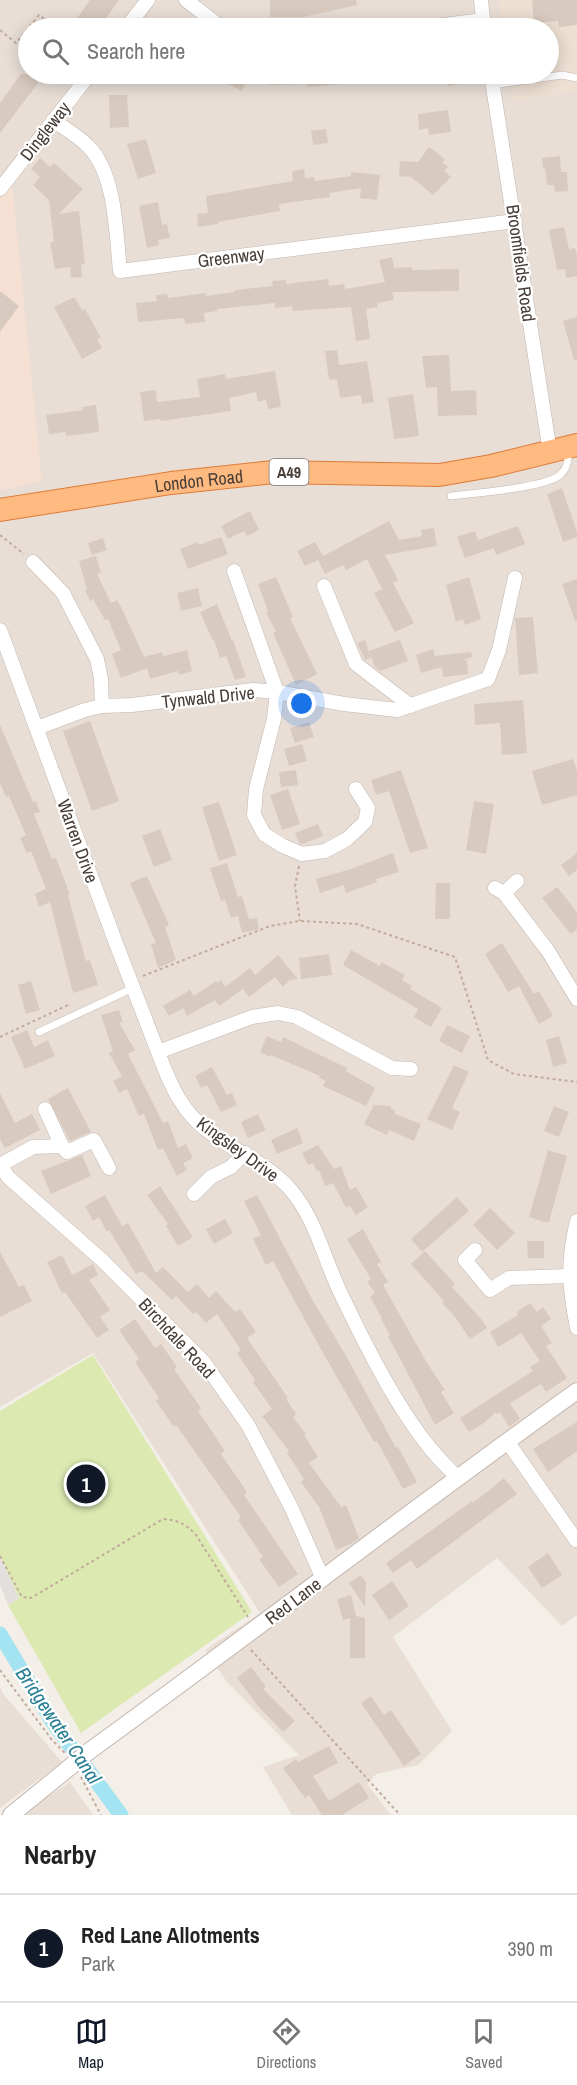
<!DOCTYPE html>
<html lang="en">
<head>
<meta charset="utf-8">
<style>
  :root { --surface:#fff; --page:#f2f2f2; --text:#222; --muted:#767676; --line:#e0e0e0; --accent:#111827 }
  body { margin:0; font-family:"Archivo Narrow",sans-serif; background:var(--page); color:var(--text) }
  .you { position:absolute; left:302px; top:704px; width:21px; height:21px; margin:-15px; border:4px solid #fff; border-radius:50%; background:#1a73e8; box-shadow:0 0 0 9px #1a73e833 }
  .badge { display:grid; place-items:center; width:39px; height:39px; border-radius:50%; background:var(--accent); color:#fff; font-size:20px; font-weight:700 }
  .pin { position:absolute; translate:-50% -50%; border:3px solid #fff; box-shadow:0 2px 6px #0006 }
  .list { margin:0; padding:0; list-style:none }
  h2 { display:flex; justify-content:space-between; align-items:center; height:78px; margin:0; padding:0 24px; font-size:26px }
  h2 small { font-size:20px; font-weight:400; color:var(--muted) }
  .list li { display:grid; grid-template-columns:39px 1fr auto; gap:18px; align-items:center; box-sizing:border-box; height:108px; padding:0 24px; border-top:2px solid var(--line) }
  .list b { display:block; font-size:22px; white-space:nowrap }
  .list p { margin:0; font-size:20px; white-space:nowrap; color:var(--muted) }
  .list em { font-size:20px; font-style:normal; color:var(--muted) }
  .icon { flex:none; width:33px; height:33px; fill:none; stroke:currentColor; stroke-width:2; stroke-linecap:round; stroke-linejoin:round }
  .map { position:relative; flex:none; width:577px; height:1815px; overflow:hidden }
  .search { position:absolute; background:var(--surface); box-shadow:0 3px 15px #0003; left:18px; right:18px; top:18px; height:66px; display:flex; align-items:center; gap:15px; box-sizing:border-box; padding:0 21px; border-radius:33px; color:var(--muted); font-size:22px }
  .sheet { height:186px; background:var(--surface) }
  nav { display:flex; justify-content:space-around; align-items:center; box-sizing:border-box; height:84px; border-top:2px solid var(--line); background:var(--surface); font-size:16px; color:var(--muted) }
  nav a { display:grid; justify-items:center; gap:3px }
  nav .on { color:var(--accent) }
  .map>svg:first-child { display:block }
  .residential { fill:#e8ded6; fill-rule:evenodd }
  .commercial { fill:#f6dfd3 }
  .education { fill:#eddfd2 }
  .green { fill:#dce9b1 }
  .parking { fill:#e2dfdd }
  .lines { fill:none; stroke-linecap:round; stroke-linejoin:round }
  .canal { stroke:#a4e3f1; stroke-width:15 }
  .building { fill:#d9cac0 }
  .service-casing { stroke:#c3b6ae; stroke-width:8 }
  .minor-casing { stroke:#c3b6ae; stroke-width:15 }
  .tertiary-casing { stroke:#c3b6ae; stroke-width:18 }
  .trunk-casing { stroke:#df7b38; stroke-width:24 }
  .path { stroke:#c2ab9c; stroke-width:2; stroke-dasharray:3 3; stroke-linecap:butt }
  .service { stroke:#fff; stroke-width:7 }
  .minor { stroke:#fff; stroke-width:14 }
  .tertiary { stroke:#fff; stroke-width:16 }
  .trunk { stroke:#feba80; stroke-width:22 }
  .tertiary-bridge-casing { stroke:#c3b6ae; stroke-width:18; stroke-linecap:butt }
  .tertiary-bridge { stroke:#fff; stroke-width:16 }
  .labels { text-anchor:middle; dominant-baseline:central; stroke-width:4.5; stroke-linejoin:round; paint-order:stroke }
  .shield { fill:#fff; stroke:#7f7773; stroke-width:1.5 }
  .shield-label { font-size:16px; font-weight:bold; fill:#483d37 }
  .street-label { font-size:18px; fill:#483d37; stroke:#fff }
  .water-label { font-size:20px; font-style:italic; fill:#287f94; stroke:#fff }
</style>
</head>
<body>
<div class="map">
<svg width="577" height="1815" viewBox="0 0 577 1815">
  <rect width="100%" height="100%" fill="#f4eee8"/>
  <g class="residential">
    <path d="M 0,0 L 577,0 L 577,1615 L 562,1626 L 497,1558 L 393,1637 L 452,1731 L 418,1765 L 376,1774 L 367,1784 L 391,1815 L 292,1815 L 263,1767 L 299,1755 L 227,1682 L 205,1650 L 260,1613 L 93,1353 L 0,1407 ZM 28,28 L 548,28 L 548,74 L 28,74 Z"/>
    <path d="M 0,1687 L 4,1695 L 62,1762 L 0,1808 Z"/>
    <path d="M 70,1782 L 93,1815 L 19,1815 Z"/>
  </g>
  <path class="commercial" d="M 12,184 L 42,481 L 0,490 L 0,199 Z"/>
  <path class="education" d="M 498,0 L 577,0 L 577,91 L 513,101 L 509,74 L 548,74 L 548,28 L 502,28 Z"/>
  <path class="green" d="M 93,1355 L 252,1612 L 81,1733 L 8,1605 L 19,1598 L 0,1557 L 0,1411 Z"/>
  <path class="parking" d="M 0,1557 L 19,1598 L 8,1605 L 0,1585 Z"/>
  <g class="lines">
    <path class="canal" d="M 0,1634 L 52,1721 L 121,1815"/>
  </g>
  <g class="building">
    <path d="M 90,0 L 119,0 L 99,28 L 70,28 Z"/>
    <path d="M 270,0 L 356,0 L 357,5 L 303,17 L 270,17 Z"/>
    <path d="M 532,0 L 577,0 L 577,25 L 559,27 L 558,21 L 534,23 Z"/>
    <path d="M 21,74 L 45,74 L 0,133 L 0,103 Z"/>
    <path d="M 208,74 L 250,74 L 242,91 Z"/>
    <path d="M 270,74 L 342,74 L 342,84 L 308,87 L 307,84 L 270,85 Z"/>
    <path d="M 446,74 L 458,74 L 460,84 L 448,86 Z"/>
    <path d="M 109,95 L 127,95 L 129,127 L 110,128 Z"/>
    <path d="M 448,110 L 451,132 L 429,135 L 428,128 L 419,130 L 418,114 Z"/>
    <path d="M 326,129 L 328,143 L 313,145 L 311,131 Z"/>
    <path d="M 146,139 L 156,173 L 138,179 L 127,144 Z"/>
    <path d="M 429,147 L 445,159 L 442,162 L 448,167 L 444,171 L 451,177 L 433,195 L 411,177 L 399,176 L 400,161 L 418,162 Z"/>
    <path d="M 560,156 L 561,172 L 567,172 L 568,191 L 555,192 L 554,185 L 547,185 L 545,168 L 543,168 L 542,158 Z"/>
    <path d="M 40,158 L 50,167 L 54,163 L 83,189 L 59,214 L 79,211 L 85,264 L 81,264 L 82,277 L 71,278 L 70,267 L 55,269 L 50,242 L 54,242 L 49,200 L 33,185 L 40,177 L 31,169 Z"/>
    <path d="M 304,169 L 305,178 L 314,177 L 315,181 L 351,176 L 351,172 L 380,175 L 377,200 L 360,198 L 361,188 L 329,193 L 330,197 L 279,204 L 280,211 L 218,222 L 218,224 L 198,227 L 197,214 L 208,213 L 206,196 L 293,181 L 292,171 Z"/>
    <path d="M 158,202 L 162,225 L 167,224 L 170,238 L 158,240 L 159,245 L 147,248 L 139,206 Z"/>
    <path d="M 564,227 L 569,249 L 575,248 L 577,256 L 577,276 L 566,278 L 565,269 L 557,270 L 549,230 Z"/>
    <path d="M 392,257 L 394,268 L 412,267 L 412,270 L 459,269 L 459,291 L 392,292 L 394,300 L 377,303 L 378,307 L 366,309 L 370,339 L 356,341 L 351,307 L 293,311 L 292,306 L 275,308 L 275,303 L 217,309 L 217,311 L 204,313 L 205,322 L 185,324 L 184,318 L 138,322 L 136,303 L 157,301 L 156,295 L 167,294 L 168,298 L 206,293 L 206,296 L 235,292 L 235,290 L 273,286 L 272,281 L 286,280 L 286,284 L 328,279 L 329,286 L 344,284 L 345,289 L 385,282 L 379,260 Z"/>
    <path d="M 0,291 L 19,306 L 0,332 Z"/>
    <path d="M 74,297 L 82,310 L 85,309 L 101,338 L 97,339 L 102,348 L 82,359 L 54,307 Z"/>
    <path d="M 577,317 L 577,360 L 574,360 L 563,321 Z"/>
    <path d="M 337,350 L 339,365 L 367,361 L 374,402 L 362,404 L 361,395 L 340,398 L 337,379 L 329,380 L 325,351 Z"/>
    <path d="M 449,355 L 451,391 L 476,390 L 477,415 L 438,416 L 437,387 L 426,388 L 422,356 Z"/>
    <path d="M 275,371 L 281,407 L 268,409 L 266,400 L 258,402 L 256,392 L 229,398 L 231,411 L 161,421 L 160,419 L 144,421 L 140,392 L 156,390 L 157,402 L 200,397 L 197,379 L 225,374 L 226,379 Z"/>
    <path d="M 413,394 L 419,436 L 394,439 L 388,398 Z"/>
    <path d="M 96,405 L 99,432 L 66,436 L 66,432 L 49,434 L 46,415 L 83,410 L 82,407 Z"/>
    <path d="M 562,488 L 577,532 L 577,537 L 563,542 L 547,494 Z"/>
    <path d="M 250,511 L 259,530 L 247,536 L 244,531 L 228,539 L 221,526 Z"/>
    <path d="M 389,521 L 399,540 L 422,536 L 421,530 L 434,528 L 437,546 L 385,555 L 398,580 L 393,583 L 414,623 L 395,632 L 374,593 L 382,589 L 367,559 L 346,570 L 343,565 L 325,574 L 318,560 L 305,566 L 297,551 L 315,542 L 323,556 Z"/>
    <path d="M 518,526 L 525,544 L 496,555 L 494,548 L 465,558 L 457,537 L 475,531 L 478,540 Z"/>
    <path d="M 221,537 L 228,554 L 188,569 L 180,549 L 198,542 L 199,545 Z"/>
    <path d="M 103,538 L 107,550 L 92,555 L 88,543 Z"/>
    <path d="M 96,556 L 101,573 L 97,574 L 111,603 L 117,600 L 124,613 L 144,657 L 162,652 L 163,656 L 187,650 L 192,671 L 179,675 L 178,671 L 150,679 L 147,668 L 121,678 L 112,654 L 121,650 L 108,619 L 105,620 L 93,599 L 90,601 L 85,590 L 87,589 L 79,561 Z"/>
    <path d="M 276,577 L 293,617 L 290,618 L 317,674 L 296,685 L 273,633 L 276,632 L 266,612 L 268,611 L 258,584 Z"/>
    <path d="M 469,577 L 481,619 L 465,625 L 463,619 L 456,622 L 446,585 Z"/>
    <path d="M 577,579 L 577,621 L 575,621 L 562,584 Z"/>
    <path d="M 198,588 L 202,606 L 181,611 L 177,593 Z"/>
    <path d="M 217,604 L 232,641 L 233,640 L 246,677 L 235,680 L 226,656 L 220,658 L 214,640 L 213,641 L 200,612 Z"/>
    <path d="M 533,617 L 538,673 L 519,675 L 515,618 Z"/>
    <path d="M 365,640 L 371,658 L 365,660 L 357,643 Z"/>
    <path d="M 400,640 L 408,661 L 380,671 L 375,667 L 369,651 Z"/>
    <path d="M 433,649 L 435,656 L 471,652 L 472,657 L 461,661 L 467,660 L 468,674 L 443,677 L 442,667 L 421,673 L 416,655 Z"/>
    <path d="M 523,700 L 527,753 L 502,755 L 500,723 L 475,725 L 474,704 Z"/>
    <path d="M 90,721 L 119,801 L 92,811 L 63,731 Z"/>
    <path d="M 309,722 L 314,737 L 295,743 L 290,728 Z"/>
    <path d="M 0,725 L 33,802 L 36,801 L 40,812 L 34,814 L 52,859 L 56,858 L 70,895 L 68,895 L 78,933 L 86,961 L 90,960 L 98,985 L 73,993 L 50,902 L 39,907 L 35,894 L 46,889 L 31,851 L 27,853 L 20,838 L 26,835 L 9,796 L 6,797 L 0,783 Z"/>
    <path d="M 302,744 L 307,761 L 289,766 L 284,749 Z"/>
    <path d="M 573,759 L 577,771 L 577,795 L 542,805 L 532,771 Z"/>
    <path d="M 296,770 L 298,785 L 281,787 L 279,772 Z"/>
    <path d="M 401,770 L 428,848 L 410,853 L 389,791 L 376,795 L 371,780 Z"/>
    <path d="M 288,789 L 300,824 L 282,830 L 270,795 Z"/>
    <path d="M 474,801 L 494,804 L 486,854 L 466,850 Z"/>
    <path d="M 219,802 L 237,855 L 219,861 L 202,807 Z"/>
    <path d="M 318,824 L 323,836 L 302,844 L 299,843 L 295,833 Z"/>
    <path d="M 160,829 L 172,860 L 154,867 L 142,836 Z"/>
    <path d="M 393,853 L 399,872 L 376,879 L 377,882 L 346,893 L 344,885 L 320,893 L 316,879 L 351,869 Z"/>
    <path d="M 577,853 L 577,870 L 569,876 L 561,865 Z"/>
    <path d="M 227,863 L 238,897 L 242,896 L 249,919 L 257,918 L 259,929 L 242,933 L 238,916 L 231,918 L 225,900 L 221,901 L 210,868 Z"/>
    <path d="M 147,876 L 169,925 L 165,927 L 176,960 L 158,968 L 151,944 L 156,943 L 130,883 Z"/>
    <path d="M 436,883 L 450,883 L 450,919 L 435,919 Z"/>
    <path d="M 557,887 L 577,912 L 577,929 L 571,934 L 542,898 Z"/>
    <path d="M 502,943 L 534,994 L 539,991 L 553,1016 L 539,1024 L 519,986 L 508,992 L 485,954 Z"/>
    <path d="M 351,950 L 380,966 L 381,962 L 405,975 L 402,980 L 412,986 L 410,989 L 442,1008 L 431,1027 L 414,1017 L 418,1009 L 343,965 Z"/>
    <path d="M 329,954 L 332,975 L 301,979 L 299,958 Z"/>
    <path d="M 278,955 L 298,979 L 290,980 L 283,987 L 275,977 L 249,997 L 243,989 L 219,1006 L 215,1000 L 187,1016 L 183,1008 L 169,1016 L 163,1006 L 190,990 L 194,996 L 216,981 L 217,983 L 221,980 L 225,987 L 250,968 L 255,975 Z"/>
    <path d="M 31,981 L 40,1010 L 26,1014 L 18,985 Z"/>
    <path d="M 119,1010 L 123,1022 L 119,1023 L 135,1050 L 128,1054 L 163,1123 L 168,1121 L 178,1148 L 186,1144 L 193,1158 L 183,1163 L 187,1170 L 177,1176 L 163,1148 L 158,1150 L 144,1114 L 139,1116 L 127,1089 L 119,1093 L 113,1081 L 122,1076 L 109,1053 L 113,1051 L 101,1015 Z"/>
    <path d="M 447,1025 L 470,1036 L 462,1053 L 439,1041 Z"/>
    <path d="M 27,1030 L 34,1047 L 48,1040 L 55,1056 L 25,1069 L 11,1037 Z"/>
    <path d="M 267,1036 L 281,1042 L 283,1037 L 347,1068 L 346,1071 L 375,1088 L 366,1106 L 323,1086 L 326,1081 L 319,1078 L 320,1076 L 271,1055 L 270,1057 L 260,1052 Z"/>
    <path d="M 559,1036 L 567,1063 L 553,1067 L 546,1040 Z"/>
    <path d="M 454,1065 L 469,1072 L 452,1108 L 460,1112 L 452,1130 L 427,1119 Z"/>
    <path d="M 212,1067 L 227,1095 L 232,1093 L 237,1105 L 221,1112 L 207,1085 L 201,1088 L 195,1076 Z"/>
    <path d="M 68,1088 L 91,1132 L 70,1141 L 48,1099 Z"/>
    <path d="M 0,1093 L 15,1123 L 32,1114 L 40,1130 L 5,1148 L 0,1139 Z"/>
    <path d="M 374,1105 L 391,1106 L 391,1109 L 395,1110 L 395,1114 L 421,1124 L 414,1141 L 389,1130 L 387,1135 L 364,1124 Z"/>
    <path d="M 554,1106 L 569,1112 L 559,1137 L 544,1131 Z"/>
    <path d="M 258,1114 L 266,1130 L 248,1138 L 241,1122 Z"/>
    <path d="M 297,1128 L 303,1143 L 277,1154 L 271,1140 Z"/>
    <path d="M 318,1145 L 334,1169 L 341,1166 L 350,1190 L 356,1187 L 368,1207 L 356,1215 L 350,1206 L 346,1208 L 333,1183 L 325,1186 L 319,1170 L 317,1171 L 313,1163 L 308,1165 L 302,1153 Z"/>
    <path d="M 548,1150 L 567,1156 L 549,1222 L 544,1222 L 529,1217 Z"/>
    <path d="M 82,1155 L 91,1176 L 51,1194 L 41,1171 Z"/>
    <path d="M 160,1186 L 193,1237 L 178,1246 L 166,1226 L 168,1224 L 147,1195 Z"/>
    <path d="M 105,1195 L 122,1226 L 128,1223 L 156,1273 L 163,1267 L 188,1292 L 197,1284 L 209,1298 L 216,1291 L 235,1312 L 240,1309 L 256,1332 L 247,1338 L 288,1398 L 286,1399 L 296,1414 L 293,1417 L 306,1434 L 304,1435 L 318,1457 L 309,1463 L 341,1507 L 346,1505 L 359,1538 L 351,1544 L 336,1550 L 319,1507 L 301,1482 L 304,1479 L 287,1453 L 289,1451 L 262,1416 L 272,1409 L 253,1382 L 255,1380 L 237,1353 L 241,1350 L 217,1314 L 206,1323 L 196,1312 L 193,1314 L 176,1296 L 172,1300 L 142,1271 L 136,1274 L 109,1230 L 107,1232 L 99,1217 L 93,1221 L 85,1206 Z"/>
    <path d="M 257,1195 L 312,1299 L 345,1354 L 396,1448 L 398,1447 L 417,1482 L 403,1489 L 377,1441 L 374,1442 L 319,1346 L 273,1261 L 266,1265 L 253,1239 L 261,1235 L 244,1201 Z"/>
    <path d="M 457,1197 L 469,1211 L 422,1252 L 411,1239 Z"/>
    <path d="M 490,1208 L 515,1233 L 497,1250 L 473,1225 Z"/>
    <path d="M 225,1219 L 233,1233 L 214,1244 L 206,1229 Z"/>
    <path d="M 363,1229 L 381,1262 L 377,1264 L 388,1282 L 383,1285 L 427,1363 L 445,1390 L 441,1392 L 454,1413 L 435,1425 L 388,1336 L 390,1335 L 381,1319 L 382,1318 L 370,1297 L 375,1293 L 367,1282 L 371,1279 L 347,1239 Z"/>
    <path d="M 527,1241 L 544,1241 L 544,1258 L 528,1258 Z"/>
    <path d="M 425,1251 L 455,1284 L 452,1287 L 482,1320 L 487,1328 L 470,1339 L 455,1317 L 442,1303 L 444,1301 L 411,1264 Z"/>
    <path d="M 0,1252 L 19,1287 L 24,1285 L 32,1301 L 0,1317 Z"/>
    <path d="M 62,1255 L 72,1275 L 93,1264 L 98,1275 L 89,1280 L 110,1310 L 100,1317 L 109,1330 L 97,1338 L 65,1292 L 62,1293 L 47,1262 Z"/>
    <path d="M 530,1303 L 537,1312 L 543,1307 L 551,1319 L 541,1326 L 552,1343 L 546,1346 L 567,1378 L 546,1392 L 541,1384 L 510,1403 L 520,1419 L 509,1427 L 500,1412 L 497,1415 L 496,1412 L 484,1423 L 469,1432 L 460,1418 L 533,1371 L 530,1367 L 540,1361 L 521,1333 L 498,1347 L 490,1332 L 518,1315 L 517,1312 Z"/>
    <path d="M 135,1319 L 155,1348 L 161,1344 L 177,1367 L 174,1369 L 201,1408 L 198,1411 L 225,1451 L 221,1454 L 247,1492 L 244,1495 L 298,1574 L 279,1587 L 259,1559 L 263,1557 L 238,1520 L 241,1517 L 176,1425 L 174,1427 L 156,1401 L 159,1398 L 135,1362 L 139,1359 L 119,1330 Z"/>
    <path d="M 577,1422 L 577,1451 L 548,1472 L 533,1449 Z"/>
    <path d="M 504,1478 L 517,1494 L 417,1569 L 411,1560 L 393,1573 L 386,1563 L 472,1501 L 473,1503 Z"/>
    <path d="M 548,1553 L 562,1575 L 542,1588 L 528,1567 Z"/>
    <path d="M 361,1575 L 366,1582 L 365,1607 L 349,1583 Z"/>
    <path d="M 392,1581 L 409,1606 L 389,1620 L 372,1595 Z"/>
    <path d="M 351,1595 L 356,1616 L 365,1618 L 365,1658 L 350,1658 L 350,1618 L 343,1620 L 337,1599 Z"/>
    <path d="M 251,1667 L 266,1687 L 263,1689 L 295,1721 L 283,1732 L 258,1706 L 237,1678 Z"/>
    <path d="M 371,1696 L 384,1715 L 391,1710 L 421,1754 L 404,1766 L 361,1703 Z"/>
    <path d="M 329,1746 L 338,1763 L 313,1776 L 329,1801 L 359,1782 L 369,1798 L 342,1815 L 322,1815 L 309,1795 L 305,1798 L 283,1768 L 296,1759 L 298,1762 Z"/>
  </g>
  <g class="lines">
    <defs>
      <g id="service">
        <path d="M 493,85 L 562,75 L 577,78"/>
        <path d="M 451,496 C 473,493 545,488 560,475 C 568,468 568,460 569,450"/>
        <path d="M 39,1032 L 133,988"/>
      </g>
      <g id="minor">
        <path d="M 186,0 L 222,28"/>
        <path d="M 481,0 L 484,28"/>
        <path d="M 126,28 L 148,0"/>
        <path d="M 420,28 L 483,20"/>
        <path d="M 491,74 L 550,452"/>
        <path d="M 53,120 C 64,128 78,136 88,146 C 116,174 116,233 120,271 L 515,221"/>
        <path d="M 0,189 L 90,74"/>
        <path d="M 33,562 L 63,593 L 97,659 L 101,679 L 102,706"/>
        <path d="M 234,571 L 277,692 L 274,719 L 256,789 L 254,815 L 264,834 L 283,846 L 302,854 L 325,851 L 347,839 L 365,822 L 368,808 L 356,789"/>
        <path d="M 324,586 L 356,664 L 411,706"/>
        <path d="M 0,630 L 117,946 L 158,1052"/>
        <path d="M 37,728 L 85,710 L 102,706 L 132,705 L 253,690 L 277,692 L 344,704 L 397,710 L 488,679 L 499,650 L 515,578"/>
        <path d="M 495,888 L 504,893 L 517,881"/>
        <path d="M 504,893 L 548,951 L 577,999"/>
        <path d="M 411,1069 L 392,1068 L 297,1017 L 278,1013 L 252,1017 L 158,1052 C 170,1084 182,1114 212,1134 C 238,1153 268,1164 290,1189 C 316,1219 324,1259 341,1294 C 365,1344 395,1405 430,1448 C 438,1458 448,1468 458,1478"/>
        <path d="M 45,1109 L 62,1146"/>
        <path d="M 0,1164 L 8,1177 L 102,1260 L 203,1361 L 248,1425 L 291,1507 L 323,1579"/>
        <path d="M 0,1165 L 33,1147 L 62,1146 L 67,1152 L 94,1140 L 109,1168"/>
        <path d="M 194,1194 L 211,1177 L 231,1167 L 245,1153"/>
        <path d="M 577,1221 C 567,1262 569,1287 577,1328"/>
        <path d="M 475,1250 L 465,1260 L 490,1290 L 509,1278 L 569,1276"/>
        <path d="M 507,1441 L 576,1540"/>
      </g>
      <g id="tertiary">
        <path d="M 88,1752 C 252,1633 412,1509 577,1391"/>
        <path d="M 11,1815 L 70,1767"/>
      </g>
      <g id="trunk">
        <path id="s1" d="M 0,510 L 171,483 L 274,472 L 439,475 L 491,466 L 577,445"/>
      </g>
    </defs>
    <use href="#service" class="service-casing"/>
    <use href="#minor" class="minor-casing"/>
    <use href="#tertiary" class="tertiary-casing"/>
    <use href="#trunk" class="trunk-casing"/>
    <g class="path">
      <path d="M 0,30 L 16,43 L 39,15 L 56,28"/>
      <path d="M 0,535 L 24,554"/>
      <path d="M 299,866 L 295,886 L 300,921"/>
      <path d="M 143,976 L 270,926 L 300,921 L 357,924 L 455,957 L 488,1060 L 514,1074 L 577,1082"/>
      <path d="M 0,1037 L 68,1005"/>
      <path d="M 0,1556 L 22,1597 L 31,1598 L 163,1519 C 178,1520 186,1524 196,1535 L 248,1617"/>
      <path d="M 251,1650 L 400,1815"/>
      <path d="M 0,1670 L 52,1740 L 65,1753"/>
      <path d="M 81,1777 L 101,1815"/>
    </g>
    <use href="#service" class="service"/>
    <use href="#minor" class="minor"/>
    <use href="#tertiary" class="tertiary"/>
    <use href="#trunk" class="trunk"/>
    <defs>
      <path id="tertiary-bridge" d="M 70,1767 L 88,1752"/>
    </defs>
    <use href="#tertiary-bridge" class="tertiary-bridge-casing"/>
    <use href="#tertiary-bridge" class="tertiary-bridge"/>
  </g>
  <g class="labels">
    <rect class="shield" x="269.5" y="459" width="39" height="26" rx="4.5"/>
    <g class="shield-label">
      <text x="289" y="472">A49</text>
    </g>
    <g class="street-label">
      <text transform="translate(45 131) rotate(-52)">Dingleway</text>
      <text transform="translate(231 257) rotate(-7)">Greenway</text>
      <text transform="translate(521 263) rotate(82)">Broomfields Road</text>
      <text stroke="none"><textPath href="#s1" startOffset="201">London Road</textPath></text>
      <text transform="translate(208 697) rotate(-6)">Tynwald Drive</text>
      <text transform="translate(78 841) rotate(70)">Warren Drive</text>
      <text transform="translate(238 1149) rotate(36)">Kingsley Drive</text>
      <text transform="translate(177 1338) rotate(47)">Birchdale Road</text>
      <text transform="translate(293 1601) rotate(-37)">Red Lane</text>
    </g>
    <g class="water-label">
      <text transform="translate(59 1725) rotate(56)">Bridgewater Canal</text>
    </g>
  </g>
</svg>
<div class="you"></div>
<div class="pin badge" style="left:86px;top:1484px">1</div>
<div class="search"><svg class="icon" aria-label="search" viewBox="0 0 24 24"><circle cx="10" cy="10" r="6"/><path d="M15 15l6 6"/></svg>Search here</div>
</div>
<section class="sheet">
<h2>Nearby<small></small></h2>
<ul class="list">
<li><span class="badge">1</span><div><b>Red Lane Allotments</b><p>Park</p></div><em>390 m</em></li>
</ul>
</section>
<nav>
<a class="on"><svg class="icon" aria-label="map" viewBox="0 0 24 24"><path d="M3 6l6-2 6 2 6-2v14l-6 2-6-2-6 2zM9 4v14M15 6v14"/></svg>Map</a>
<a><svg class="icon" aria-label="directions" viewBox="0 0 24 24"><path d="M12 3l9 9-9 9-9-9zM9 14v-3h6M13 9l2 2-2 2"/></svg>Directions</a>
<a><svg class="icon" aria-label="saved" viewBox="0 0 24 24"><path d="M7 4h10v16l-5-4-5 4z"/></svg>Saved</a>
</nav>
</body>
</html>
